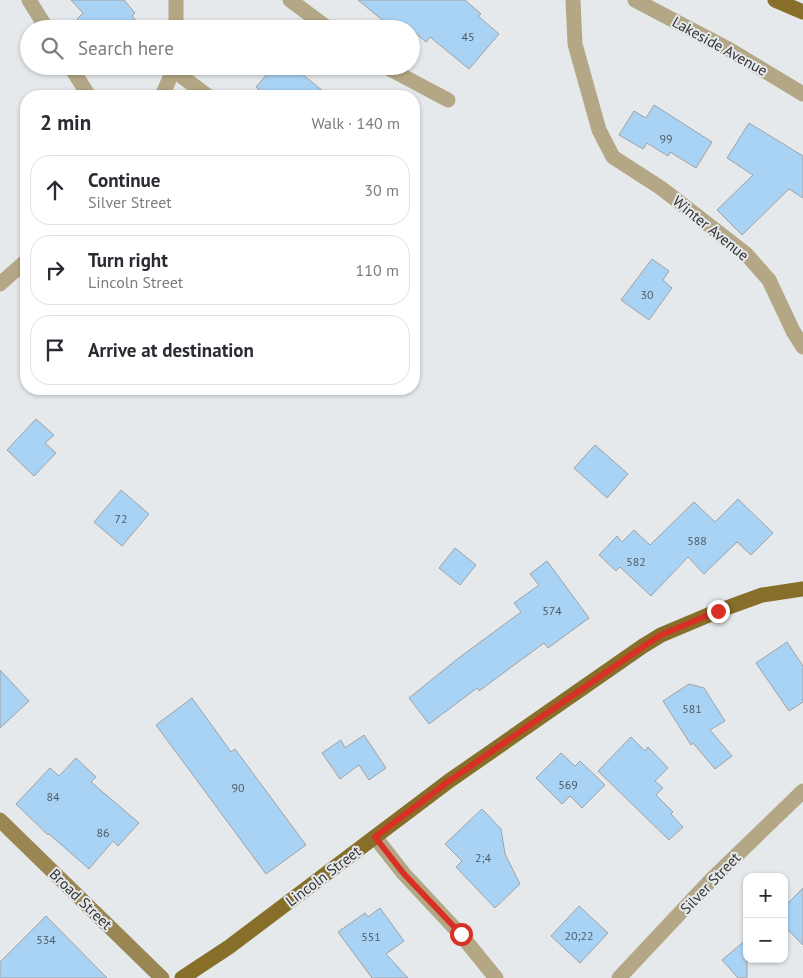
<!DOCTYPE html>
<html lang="en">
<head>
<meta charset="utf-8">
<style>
  :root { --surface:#fff; --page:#f7f7f7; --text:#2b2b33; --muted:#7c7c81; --line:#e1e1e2 }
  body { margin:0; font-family:"PT Sans",sans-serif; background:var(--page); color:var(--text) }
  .controls { position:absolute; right:15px; bottom:15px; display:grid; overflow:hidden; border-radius:10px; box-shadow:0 1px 4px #0004 }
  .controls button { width:45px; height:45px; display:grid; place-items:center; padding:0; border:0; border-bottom:1px solid var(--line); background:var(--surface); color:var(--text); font:25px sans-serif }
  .stop { position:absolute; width:15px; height:15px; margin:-11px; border:4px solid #d93025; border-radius:50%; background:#fff }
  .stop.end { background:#d93025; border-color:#fff; box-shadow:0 1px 5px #0008 }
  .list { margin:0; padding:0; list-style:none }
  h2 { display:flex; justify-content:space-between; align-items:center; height:65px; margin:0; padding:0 20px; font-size:21px }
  h2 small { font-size:16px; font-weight:400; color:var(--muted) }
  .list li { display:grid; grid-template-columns:32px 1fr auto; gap:15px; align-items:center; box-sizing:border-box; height:70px; margin:0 10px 10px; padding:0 10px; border:1px solid var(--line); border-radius:20px }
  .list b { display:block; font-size:19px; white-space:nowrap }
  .list p { margin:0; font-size:16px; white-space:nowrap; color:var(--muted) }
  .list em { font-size:16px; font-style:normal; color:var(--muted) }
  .icon { flex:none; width:28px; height:28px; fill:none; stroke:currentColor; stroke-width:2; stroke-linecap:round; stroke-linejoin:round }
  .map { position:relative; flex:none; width:803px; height:978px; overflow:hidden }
  .search { position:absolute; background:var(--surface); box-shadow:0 1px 4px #0004; left:20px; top:20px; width:400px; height:55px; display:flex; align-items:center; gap:12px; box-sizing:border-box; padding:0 18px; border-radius:28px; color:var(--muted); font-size:19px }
  .panel { position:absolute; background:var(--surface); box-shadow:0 1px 4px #0004; left:20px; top:90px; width:400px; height:305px; border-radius:20px }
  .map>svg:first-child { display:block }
  .building { fill:#a9d3f5; stroke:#9fa2a4 }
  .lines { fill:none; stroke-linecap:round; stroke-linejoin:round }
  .street { stroke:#b4a785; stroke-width:15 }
  .secondary { stroke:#9a8652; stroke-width:15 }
  .primary { stroke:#876e29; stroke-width:15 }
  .route { stroke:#d93025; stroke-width:6 }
  .labels { text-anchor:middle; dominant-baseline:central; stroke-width:4; stroke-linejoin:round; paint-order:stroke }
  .number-label { font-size:12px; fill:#505c65 }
  .street-label { font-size:15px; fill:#333435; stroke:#e6e9ec }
</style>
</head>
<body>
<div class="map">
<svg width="803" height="978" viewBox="0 0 803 978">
  <rect width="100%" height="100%" fill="#e6e9ec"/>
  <g class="building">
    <path d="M 71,0 L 124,0 L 135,13 L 132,16 L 143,29 L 86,29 L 77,19 L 83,13 Z"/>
    <path d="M 358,0 L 465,0 L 481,14 L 478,16 L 499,34 L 469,69 L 430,37 L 426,42 L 411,29 L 393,29 Z"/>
    <path d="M 274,66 L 292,66 L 329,96 L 266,96 L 256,87 Z"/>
    <path d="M 654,105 L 712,142 L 696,168 L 670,152 L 668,156 L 647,143 L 643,149 L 619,135 L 634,111 L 646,118 Z"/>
    <path d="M 749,123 L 803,156 L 803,198 L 789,189 L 742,235 L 717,210 L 753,175 L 727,158 Z"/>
    <path d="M 652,259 L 669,271 L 663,280 L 672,288 L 649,320 L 621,300 Z"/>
    <path d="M 36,419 L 54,435 L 45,443 L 56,453 L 34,476 L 7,450 Z"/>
    <path d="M 595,445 L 628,474 L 607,498 L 574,468 Z"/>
    <path d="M 121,490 L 149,514 L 122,546 L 94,522 Z"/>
    <path d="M 738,499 L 773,533 L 751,555 L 737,542 L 704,574 L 688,557 L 651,596 L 620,567 L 616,571 L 599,555 L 617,536 L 622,542 L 634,530 L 650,545 L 694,502 L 715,522 Z"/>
    <path d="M 455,548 L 476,565 L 460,585 L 439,568 Z"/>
    <path d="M 547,561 L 589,618 L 548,648 L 544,643 L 479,691 L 477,688 L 429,724 L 409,698 L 456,660 L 521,612 L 514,603 L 539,585 L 530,574 Z"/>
    <path d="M 787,642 L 803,666 L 803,702 L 789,711 L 756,663 Z"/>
    <path d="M 0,670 L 29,701 L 0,728 Z"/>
    <path d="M 689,684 L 704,688 L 725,721 L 710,730 L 732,756 L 715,769 L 693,743 L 691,745 L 663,701 Z"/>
    <path d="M 192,698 L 231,752 L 235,749 L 306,845 L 266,874 L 156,725 Z"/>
    <path d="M 364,735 L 386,768 L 369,780 L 359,765 L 340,779 L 322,753 L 341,740 L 345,748 Z"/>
    <path d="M 631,737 L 645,751 L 648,747 L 668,768 L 655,781 L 663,788 L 656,795 L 673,812 L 671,814 L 683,827 L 669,840 L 598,771 Z"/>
    <path d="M 561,753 L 575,766 L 580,761 L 605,785 L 582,808 L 570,796 L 562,804 L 536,778 Z"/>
    <path d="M 76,758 L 96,777 L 91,782 L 139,823 L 118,846 L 113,841 L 89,869 L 49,834 L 48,835 L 16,804 L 50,768 L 59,776 Z"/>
    <path d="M 482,809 L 501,829 L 505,854 L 520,884 L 495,908 L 456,867 L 462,861 L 445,844 Z"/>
    <path d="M 803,888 L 803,945 L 784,926 L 784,907 Z"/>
    <path d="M 579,906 L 608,933 L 580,963 L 551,936 Z"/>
    <path d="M 380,908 L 404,941 L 386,954 L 408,978 L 372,978 L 338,932 L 365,913 L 368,917 Z"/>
    <path d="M 46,916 L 107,978 L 0,978 L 0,962 Z"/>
    <path d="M 747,939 L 747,978 L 738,978 L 722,960 Z"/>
  </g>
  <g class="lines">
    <g class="street">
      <path d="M 29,0 L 47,29"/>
      <path d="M 176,0 L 176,29"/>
      <path d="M 290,0 L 329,29"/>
      <path d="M 573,0 L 575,44 L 599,130 L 613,157 L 661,188 L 746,254 L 769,280 L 793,331 L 803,347"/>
      <path d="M 635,0 L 730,50 L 803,94"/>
      <path d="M 70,66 L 89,96"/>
      <path d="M 384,66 L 448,100"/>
      <path d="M 173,70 L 208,96"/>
      <path d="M 162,96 L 175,66"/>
      <path d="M 0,284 L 26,261"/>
      <path d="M 375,837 L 404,874 L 461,935 L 496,978"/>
      <path d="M 619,978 L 711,880 L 803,791"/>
    </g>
    <path class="secondary" d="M 0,820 L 162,978"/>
    <g class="primary">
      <path d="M 775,0 L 803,12"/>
      <path d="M 182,978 L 229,947 L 449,781 L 643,646 L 661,635 L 718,611 L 762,595 L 803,589"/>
    </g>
  </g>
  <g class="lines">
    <path class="route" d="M 461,934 L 404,874 L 375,837 L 449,781 L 644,646 L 661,635 L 718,611"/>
  </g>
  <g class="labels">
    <g class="number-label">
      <text x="468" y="36">45</text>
      <text x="666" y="138">99</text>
      <text x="647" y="294">30</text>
      <text x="121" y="518">72</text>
      <text x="697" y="540">588</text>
      <text x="636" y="561">582</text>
      <text x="552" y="610">574</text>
      <text x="692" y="708">581</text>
      <text x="568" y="784">569</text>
      <text x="238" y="787">90</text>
      <text x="53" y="796">84</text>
      <text x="103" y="832">86</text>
      <text x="483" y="857">2;4</text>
      <text x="579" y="935">20;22</text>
      <text x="371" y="936">551</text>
      <text x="46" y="939">534</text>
    </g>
    <g class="street-label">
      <text transform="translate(720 46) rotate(29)">Lakeside Avenue</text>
      <text transform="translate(711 228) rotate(39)">Winter Avenue</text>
      <text transform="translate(323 876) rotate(-37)">Lincoln Street</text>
      <text transform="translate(710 883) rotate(-46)">Silver Street</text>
      <text transform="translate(81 899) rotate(44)">Broad Street</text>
    </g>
  </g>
</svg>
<div class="controls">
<button>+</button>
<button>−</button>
</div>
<div class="stop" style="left:461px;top:934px"></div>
<div class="stop end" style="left:718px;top:611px"></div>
<div class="search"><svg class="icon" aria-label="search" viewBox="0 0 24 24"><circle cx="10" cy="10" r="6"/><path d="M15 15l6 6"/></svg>Search here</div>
<section class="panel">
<h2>2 min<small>Walk · 140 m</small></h2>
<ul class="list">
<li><svg class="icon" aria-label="ahead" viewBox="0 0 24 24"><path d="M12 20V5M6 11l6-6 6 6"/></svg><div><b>Continue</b><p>Silver Street</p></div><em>30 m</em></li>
<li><svg class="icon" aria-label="right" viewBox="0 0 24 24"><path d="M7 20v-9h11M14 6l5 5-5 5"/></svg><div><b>Turn right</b><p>Lincoln Street</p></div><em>110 m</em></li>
<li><svg class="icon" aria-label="arrive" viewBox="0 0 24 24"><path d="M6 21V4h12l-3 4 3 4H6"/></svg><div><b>Arrive at destination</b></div></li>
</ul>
</section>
</div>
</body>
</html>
